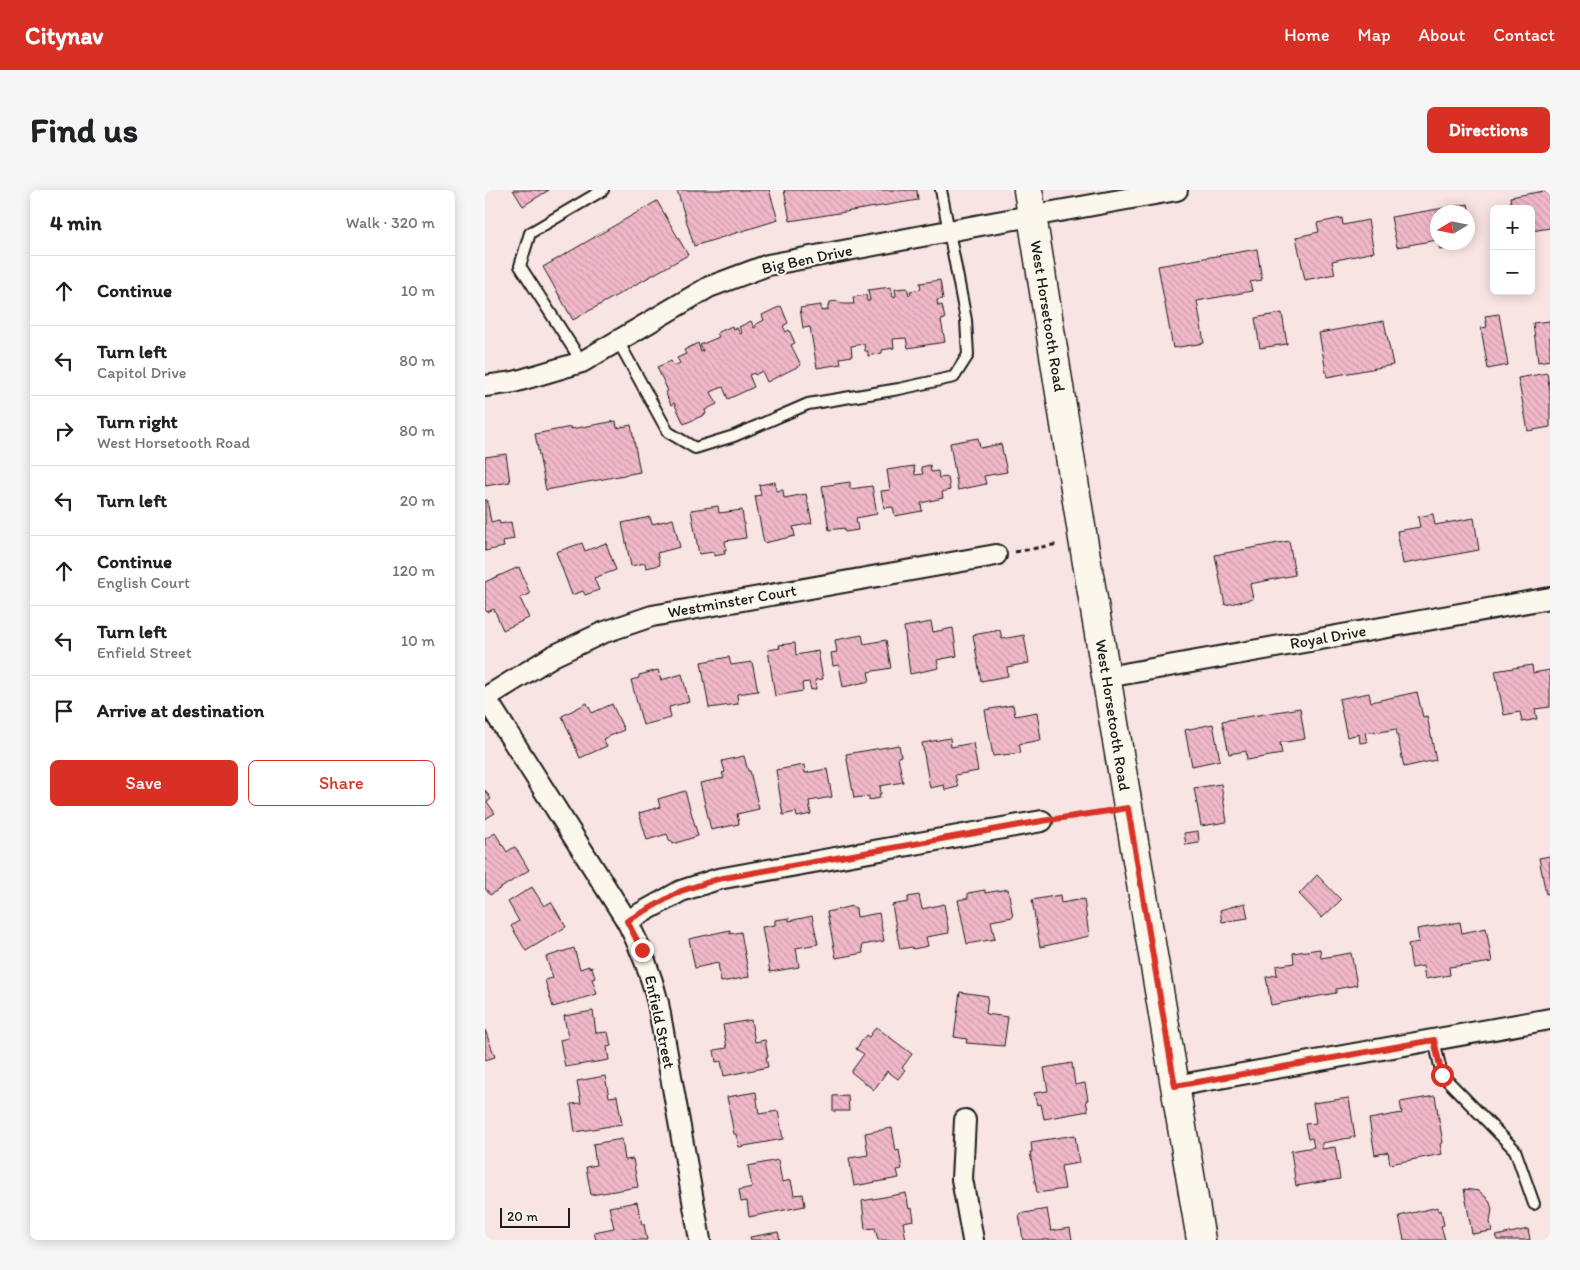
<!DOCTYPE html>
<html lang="en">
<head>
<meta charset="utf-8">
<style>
  :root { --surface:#fff; --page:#f6f6f6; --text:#202124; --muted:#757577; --line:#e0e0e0; --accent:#d93025 }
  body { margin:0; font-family:Itim,sans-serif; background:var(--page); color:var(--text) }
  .controls { position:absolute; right:15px; top:15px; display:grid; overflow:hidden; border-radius:8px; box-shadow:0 2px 12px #0003 }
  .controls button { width:45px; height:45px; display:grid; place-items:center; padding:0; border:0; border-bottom:1px solid var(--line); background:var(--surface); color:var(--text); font:25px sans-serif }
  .compass { position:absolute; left:945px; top:15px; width:45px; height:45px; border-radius:50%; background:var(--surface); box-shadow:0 2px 12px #0003; rotate:260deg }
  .scale { position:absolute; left:15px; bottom:12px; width:70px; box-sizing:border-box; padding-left:5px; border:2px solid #1c1c1c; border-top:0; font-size:14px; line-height:18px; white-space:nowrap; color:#1c1c1c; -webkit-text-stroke:4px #fbf7ec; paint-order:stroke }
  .stop { position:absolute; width:15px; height:15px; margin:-11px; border:4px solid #d93025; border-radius:50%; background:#fff }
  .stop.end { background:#d93025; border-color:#fff; box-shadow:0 1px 5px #0008 }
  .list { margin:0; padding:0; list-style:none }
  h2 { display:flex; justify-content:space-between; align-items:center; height:65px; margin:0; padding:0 20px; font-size:21px }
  h2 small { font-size:16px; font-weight:400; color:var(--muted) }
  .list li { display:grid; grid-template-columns:32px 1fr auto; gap:15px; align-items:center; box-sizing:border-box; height:70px; padding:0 20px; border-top:1px solid var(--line) }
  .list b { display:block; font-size:19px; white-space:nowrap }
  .list p { margin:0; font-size:16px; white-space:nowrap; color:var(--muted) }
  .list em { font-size:16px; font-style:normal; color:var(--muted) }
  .actions { display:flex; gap:10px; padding:15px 20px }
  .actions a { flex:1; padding:11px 0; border:1px solid var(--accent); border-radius:8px; text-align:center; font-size:18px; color:var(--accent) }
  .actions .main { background:var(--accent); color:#fff }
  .icon { flex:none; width:28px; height:28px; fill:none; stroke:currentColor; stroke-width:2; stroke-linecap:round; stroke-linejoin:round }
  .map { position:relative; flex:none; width:1065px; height:1050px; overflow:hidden; border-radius:8px }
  header { display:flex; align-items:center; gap:30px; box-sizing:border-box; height:70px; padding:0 25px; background:var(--accent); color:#fff }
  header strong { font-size:24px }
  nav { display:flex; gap:28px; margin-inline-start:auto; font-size:18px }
  .intro { display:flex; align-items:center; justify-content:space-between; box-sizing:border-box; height:120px; padding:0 30px }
  h1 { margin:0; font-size:35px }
  .button { padding:12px 22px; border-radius:8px; background:var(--accent); color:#fff; font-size:18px; font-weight:700 }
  main { display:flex; gap:30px; padding:0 30px }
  aside { flex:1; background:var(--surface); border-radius:8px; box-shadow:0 2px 12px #0003 }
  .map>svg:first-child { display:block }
  .building { fill:url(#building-back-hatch); stroke:#1c1c1c }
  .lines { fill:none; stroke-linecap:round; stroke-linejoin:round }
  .lane-casing { stroke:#1c1c1c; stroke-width:14 }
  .street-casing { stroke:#1c1c1c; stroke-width:24 }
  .secondary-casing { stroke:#1c1c1c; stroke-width:31 }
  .path { stroke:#1c1c1c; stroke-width:3; stroke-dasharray:5 4; stroke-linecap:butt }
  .lane { stroke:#fbf7ec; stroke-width:10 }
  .street { stroke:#fbf7ec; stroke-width:20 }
  .secondary { stroke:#fbf7ec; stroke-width:28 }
  .route { stroke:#d93025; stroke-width:6 }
  .labels { text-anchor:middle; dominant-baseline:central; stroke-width:4; stroke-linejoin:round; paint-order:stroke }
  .street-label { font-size:16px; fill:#1c1c1c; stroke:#fbf7ec }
</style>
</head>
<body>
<header>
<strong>Citynav</strong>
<nav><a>Home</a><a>Map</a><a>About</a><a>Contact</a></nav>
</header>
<div class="intro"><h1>Find us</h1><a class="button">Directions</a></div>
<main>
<aside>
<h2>4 min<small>Walk · 320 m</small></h2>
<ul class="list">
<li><svg class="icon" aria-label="ahead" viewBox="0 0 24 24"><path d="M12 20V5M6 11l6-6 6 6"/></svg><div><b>Continue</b></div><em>10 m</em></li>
<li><svg class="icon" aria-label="left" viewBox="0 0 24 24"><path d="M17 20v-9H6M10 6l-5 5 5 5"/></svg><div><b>Turn left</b><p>Capitol Drive</p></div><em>80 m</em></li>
<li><svg class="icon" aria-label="right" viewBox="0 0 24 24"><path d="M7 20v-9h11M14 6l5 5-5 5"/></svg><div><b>Turn right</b><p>West Horsetooth Road</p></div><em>80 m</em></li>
<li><svg class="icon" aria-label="left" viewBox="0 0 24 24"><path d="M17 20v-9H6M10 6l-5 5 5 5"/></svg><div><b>Turn left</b></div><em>20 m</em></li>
<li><svg class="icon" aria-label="ahead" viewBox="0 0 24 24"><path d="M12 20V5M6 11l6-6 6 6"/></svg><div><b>Continue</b><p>English Court</p></div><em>120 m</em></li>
<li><svg class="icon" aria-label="left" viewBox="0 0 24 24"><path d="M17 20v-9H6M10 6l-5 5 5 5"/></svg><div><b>Turn left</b><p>Enfield Street</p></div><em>10 m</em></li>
<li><svg class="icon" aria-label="arrive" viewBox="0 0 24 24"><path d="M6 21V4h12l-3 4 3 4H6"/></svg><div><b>Arrive at destination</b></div></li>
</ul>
<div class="actions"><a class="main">Save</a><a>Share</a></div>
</aside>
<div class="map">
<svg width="1065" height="1050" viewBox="0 0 1065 1050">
  <defs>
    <pattern id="building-back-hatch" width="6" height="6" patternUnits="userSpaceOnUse" patternTransform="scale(1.25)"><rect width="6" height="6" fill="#f1b8ca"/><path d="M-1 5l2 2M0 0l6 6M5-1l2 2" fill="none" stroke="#ce9ead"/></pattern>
  </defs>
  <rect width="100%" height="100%" fill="#f8e4e2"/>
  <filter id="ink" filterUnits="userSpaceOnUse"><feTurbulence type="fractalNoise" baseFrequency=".02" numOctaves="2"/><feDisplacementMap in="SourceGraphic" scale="10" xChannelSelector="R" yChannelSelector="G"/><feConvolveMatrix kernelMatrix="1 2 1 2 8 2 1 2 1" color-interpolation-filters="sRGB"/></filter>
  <g filter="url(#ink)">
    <g class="building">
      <path d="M 28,0 L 64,0 L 38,16 Z"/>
      <path d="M 192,0 L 284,0 L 293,30 L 209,56 Z"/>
      <path d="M 299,0 L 432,0 L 433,10 L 305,31 Z"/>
      <path d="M 1065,0 L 1065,38 L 1046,41 L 1046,19 L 1027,19 L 1025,7 Z"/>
      <path d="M 172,11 L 203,65 L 88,130 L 58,77 Z"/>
      <path d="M 983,14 L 988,42 L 982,43 L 982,22 L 952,22 L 952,50 L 912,57 L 906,27 Z"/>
      <path d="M 857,28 L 858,35 L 883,30 L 889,62 L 847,71 L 850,84 L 820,90 L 811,47 L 834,42 L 832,33 Z"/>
      <path d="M 953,52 L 975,52 L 976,56 L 955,60 Z"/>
      <path d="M 772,59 L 777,90 L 765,92 L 767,101 L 712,111 L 719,153 L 688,158 L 673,76 Z"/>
      <path d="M 455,90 L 458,109 L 452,110 L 453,116 L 457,115 L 460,129 L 456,130 L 460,152 L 423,158 L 421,148 L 408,149 L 409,158 L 397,160 L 397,163 L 383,166 L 383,161 L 380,161 L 379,154 L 366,156 L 367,166 L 355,168 L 356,174 L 332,178 L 325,137 L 318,138 L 315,118 L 336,115 L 336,121 L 343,120 L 343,116 L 345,112 L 353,111 L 357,114 L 369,114 L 368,107 L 381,105 L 382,111 L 385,111 L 383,100 L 406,97 L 408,107 L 411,106 L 410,99 L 422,98 L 424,105 L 426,104 L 425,101 L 436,99 L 435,93 Z"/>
      <path d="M 296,116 L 303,133 L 298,136 L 301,142 L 304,140 L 310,153 L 306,155 L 316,175 L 282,192 L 277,181 L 270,185 L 269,183 L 264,185 L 269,197 L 243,209 L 238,197 L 226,202 L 232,214 L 220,220 L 221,224 L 199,234 L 189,213 L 186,215 L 180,202 L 183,201 L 172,177 L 186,171 L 189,176 L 195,173 L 192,168 L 201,164 L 199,160 L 213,153 L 216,162 L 218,161 L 215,155 L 234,147 L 232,143 L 247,136 L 248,139 L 252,138 L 255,144 L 257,143 L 254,137 L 266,131 L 269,138 L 271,137 L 270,135 L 279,130 L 277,125 Z"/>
      <path d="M 797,123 L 802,154 L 775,158 L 770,128 Z"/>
      <path d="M 1014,124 L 1023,175 L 1003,179 L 996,138 L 1002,137 L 1000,126 Z"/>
      <path d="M 1065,129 L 1065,170 L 1053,172 L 1048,133 L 1065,131 Z"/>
      <path d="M 899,131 L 908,175 L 842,187 L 834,143 Z"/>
      <path d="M 1062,183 L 1065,201 L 1065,237 L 1043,241 L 1033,188 Z"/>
      <path d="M 131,231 L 132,238 L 146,235 L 155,282 L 61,300 L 50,244 L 86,237 L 86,239 Z"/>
      <path d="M 493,248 L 495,258 L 516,254 L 522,282 L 499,286 L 501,294 L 473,300 L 465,253 Z"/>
      <path d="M 21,264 L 25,292 L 0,296 L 0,267 Z"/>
      <path d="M 445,275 L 446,282 L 453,281 L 454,288 L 463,287 L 465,300 L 457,302 L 458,308 L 436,313 L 437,321 L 410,326 L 408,317 L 399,318 L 396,301 L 405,300 L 402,280 L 429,276 L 430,285 L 438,284 L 436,277 Z"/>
      <path d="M 290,292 L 291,301 L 298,300 L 299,308 L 321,304 L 327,333 L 308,337 L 310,346 L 279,353 L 270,306 L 276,305 L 274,295 Z"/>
      <path d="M 365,292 L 365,299 L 387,296 L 392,324 L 371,328 L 373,340 L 360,342 L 359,338 L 344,340 L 337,296 Z"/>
      <path d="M 0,310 L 2,310 L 6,332 L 14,330 L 15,334 L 26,332 L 29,349 L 18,351 L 19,357 L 0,361 Z"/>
      <path d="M 233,316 L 234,323 L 257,320 L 261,348 L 240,351 L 241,360 L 239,360 L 240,364 L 229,366 L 229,362 L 214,364 L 206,320 Z"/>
      <path d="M 948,324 L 950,335 L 989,328 L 994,360 L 918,374 L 912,341 L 935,337 L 933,327 Z"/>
      <path d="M 165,327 L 167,334 L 188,329 L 195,357 L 172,363 L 175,375 L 161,378 L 160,373 L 146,376 L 137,333 Z"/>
      <path d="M 804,351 L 810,385 L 765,394 L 768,409 L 740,415 L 730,365 Z"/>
      <path d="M 97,353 L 100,361 L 121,353 L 131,380 L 109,388 L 114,400 L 100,405 L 98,401 L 87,405 L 71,362 Z"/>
      <path d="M 34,377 L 45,404 L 35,408 L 44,428 L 18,440 L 9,419 L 2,422 L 0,419 L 0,392 Z"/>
      <path d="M 446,432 L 448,442 L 468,438 L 472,466 L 452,470 L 454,478 L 425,484 L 419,437 Z"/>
      <path d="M 515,440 L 517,449 L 539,445 L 544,473 L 522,477 L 523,486 L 496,491 L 488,445 Z"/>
      <path d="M 377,445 L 379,454 L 401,450 L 406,478 L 383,482 L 385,491 L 358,497 L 354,475 L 348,476 L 346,463 L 352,462 L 350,450 Z"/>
      <path d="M 310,453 L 311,465 L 333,461 L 338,489 L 330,490 L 331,499 L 326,500 L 324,492 L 317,493 L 318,501 L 290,506 L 283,460 L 295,458 L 294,455 Z"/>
      <path d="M 244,467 L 246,475 L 267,472 L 273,501 L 252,504 L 253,514 L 224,518 L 216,472 Z"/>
      <path d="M 1047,475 L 1048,483 L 1065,480 L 1065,517 L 1050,519 L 1052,529 L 1037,532 L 1035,522 L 1019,525 L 1010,481 Z"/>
      <path d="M 173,480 L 176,490 L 197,484 L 204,512 L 184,517 L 186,528 L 158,535 L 146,490 L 154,488 L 154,485 Z"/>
      <path d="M 932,502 L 938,527 L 942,526 L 951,570 L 919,577 L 911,539 L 890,543 L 890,541 L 880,543 L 882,552 L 875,553 L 874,544 L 862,547 L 854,509 L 884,503 L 886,512 Z"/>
      <path d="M 102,513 L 107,523 L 127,514 L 139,540 L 118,549 L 122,556 L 95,568 L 77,526 Z"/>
      <path d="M 528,515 L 530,526 L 552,522 L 556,550 L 534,554 L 536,563 L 508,566 L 500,520 Z"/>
      <path d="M 815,518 L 820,549 L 795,553 L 797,564 L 762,570 L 761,561 L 744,564 L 737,531 Z"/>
      <path d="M 728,534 L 735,570 L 707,576 L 700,540 Z"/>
      <path d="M 465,548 L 466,557 L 488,553 L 493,581 L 470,585 L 473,597 L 460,600 L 459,595 L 445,598 L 437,553 Z"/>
      <path d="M 414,555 L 416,566 L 413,567 L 418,592 L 395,596 L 396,604 L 394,604 L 395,608 L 384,610 L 384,606 L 369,608 L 361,564 Z"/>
      <path d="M 259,566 L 263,581 L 265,581 L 274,619 L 252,624 L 254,634 L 226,640 L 215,593 L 239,588 L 237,583 L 240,582 L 237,571 Z"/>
      <path d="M 319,575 L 320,583 L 342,579 L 347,607 L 324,611 L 326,624 L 312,627 L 311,622 L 298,625 L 291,580 Z"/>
      <path d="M 736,594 L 742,632 L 716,636 L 709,598 Z"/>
      <path d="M 0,600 L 6,609 L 2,612 L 10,623 L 0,629 Z"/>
      <path d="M 200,601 L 213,646 L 188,654 L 187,651 L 185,652 L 182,644 L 162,650 L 154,623 L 175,617 L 173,609 Z"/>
      <path d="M 713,641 L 714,653 L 701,655 L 699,643 Z"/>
      <path d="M 10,643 L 22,662 L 29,657 L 31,658 L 44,680 L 5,705 L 0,698 L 0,649 Z"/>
      <path d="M 1065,666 L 1065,703 L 1061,704 L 1054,668 Z"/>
      <path d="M 832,685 L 856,710 L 837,728 L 814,704 Z"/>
      <path d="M 47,697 L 59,716 L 66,712 L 81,737 L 41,761 L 26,736 L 34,731 L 23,712 Z"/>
      <path d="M 523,699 L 528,727 L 506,731 L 510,749 L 482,754 L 473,710 L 483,708 L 483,703 L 500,700 L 500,703 Z"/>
      <path d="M 434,705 L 437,719 L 459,714 L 464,743 L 441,747 L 443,756 L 428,759 L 427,757 L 415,759 L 407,715 L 423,712 L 423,707 Z"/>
      <path d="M 575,705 L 576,713 L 599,709 L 604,746 L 555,757 L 547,710 Z"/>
      <path d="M 760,713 L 763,728 L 737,732 L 735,720 Z"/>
      <path d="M 367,716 L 368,718 L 371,718 L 372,727 L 394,723 L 399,751 L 377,755 L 378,763 L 351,768 L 342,722 Z"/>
      <path d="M 327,726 L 333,754 L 311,758 L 314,777 L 285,782 L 277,737 L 290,735 L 290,730 L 304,728 L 304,731 Z"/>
      <path d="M 975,732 L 977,743 L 1001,738 L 1007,772 L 980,776 L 980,775 L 964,777 L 965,785 L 940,789 L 938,776 L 927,778 L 923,754 L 934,752 L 932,739 Z"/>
      <path d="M 245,740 L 245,744 L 256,742 L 264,787 L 236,792 L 233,773 L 210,778 L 204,749 Z"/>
      <path d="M 89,758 L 95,779 L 104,776 L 104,778 L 107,777 L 110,788 L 107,789 L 112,804 L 68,817 L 60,790 L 68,788 L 61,767 Z"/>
      <path d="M 835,759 L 836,768 L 866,763 L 872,795 L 851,799 L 851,803 L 786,815 L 781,787 L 792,785 L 791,776 L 809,773 L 808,763 Z"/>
      <path d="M 475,802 L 503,806 L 501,824 L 523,827 L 519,856 L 481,853 L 482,849 L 469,847 Z"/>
      <path d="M 108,821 L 111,843 L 123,842 L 126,856 L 122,857 L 124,870 L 80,877 L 75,850 L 83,848 L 79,826 Z"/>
      <path d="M 266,830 L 270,852 L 280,850 L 283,867 L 281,867 L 283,877 L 239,886 L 236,871 L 231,872 L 229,860 L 242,858 L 238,835 Z"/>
      <path d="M 391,837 L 427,864 L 417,878 L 420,880 L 413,889 L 402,881 L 389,900 L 366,882 L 379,864 L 371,859 L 381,845 L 384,847 Z"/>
      <path d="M 0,840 L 10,867 L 0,870 Z"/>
      <path d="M 587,873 L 590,895 L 600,893 L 603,910 L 601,910 L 603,921 L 559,929 L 556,914 L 552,915 L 549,903 L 563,901 L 559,878 Z"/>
      <path d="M 120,886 L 124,907 L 132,906 L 137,934 L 90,942 L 86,914 L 96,913 L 92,891 Z"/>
      <path d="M 271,902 L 274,924 L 293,921 L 298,949 L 254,957 L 251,944 L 249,944 L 242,907 Z"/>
      <path d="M 363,905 L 364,921 L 348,921 L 348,906 Z"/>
      <path d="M 950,906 L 958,953 L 955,954 L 957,964 L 905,974 L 903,962 L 890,965 L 884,929 L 917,923 L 915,912 Z"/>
      <path d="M 864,908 L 870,947 L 837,953 L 837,959 L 850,957 L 855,989 L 811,996 L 806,961 L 829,957 L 827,948 L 823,949 L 820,934 L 831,933 L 828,913 Z"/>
      <path d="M 407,938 L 411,961 L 414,960 L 417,979 L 412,980 L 414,988 L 369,996 L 364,968 L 383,965 L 380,943 Z"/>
      <path d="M 590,945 L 594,973 L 576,976 L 580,999 L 552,1003 L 545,962 L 547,962 L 546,952 Z"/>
      <path d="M 137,949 L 140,970 L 148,969 L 153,997 L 106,1005 L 101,977 L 111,975 L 108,954 Z"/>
      <path d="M 293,970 L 297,992 L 306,990 L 309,1005 L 318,1004 L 320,1016 L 264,1027 L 262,1011 L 256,1012 L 254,1000 L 267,997 L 263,976 Z"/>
      <path d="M 979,999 L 994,1001 L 1004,1010 L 1007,1019 L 1005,1032 L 1007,1041 L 987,1044 Z"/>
      <path d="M 421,1003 L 424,1019 L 427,1018 L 429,1030 L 418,1032 L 421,1050 L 393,1050 L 390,1038 L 380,1039 L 377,1011 Z"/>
      <path d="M 152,1012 L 157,1035 L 159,1034 L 162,1050 L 111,1050 L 109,1042 L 129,1038 L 124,1017 Z"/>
      <path d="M 953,1017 L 953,1021 L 956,1020 L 959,1035 L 956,1036 L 960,1050 L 919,1050 L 914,1026 Z"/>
      <path d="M 562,1019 L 566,1041 L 585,1038 L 587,1050 L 538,1050 L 534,1024 Z"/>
      <path d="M 1043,1039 L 1045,1050 L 1012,1050 L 1011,1046 Z"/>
      <path d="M 293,1042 L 295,1050 L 266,1050 L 265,1047 Z"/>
    </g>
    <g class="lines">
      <defs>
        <g id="lane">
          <path d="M 133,151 L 183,242 L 210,258 L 249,246 L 323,214 L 414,199 L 469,187 L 483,165 L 481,130 L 456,0"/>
          <path d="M 97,172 L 35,76 L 45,43 L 118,0"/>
          <path d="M 949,850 L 957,885 L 1030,960 L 1049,1014"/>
        </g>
        <g id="street">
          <path d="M 0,196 L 29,192 L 97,172 L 224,97 L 283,75 L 501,34 L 692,0"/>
          <path d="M 622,487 L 1065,408"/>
          <path d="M 0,507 L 142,731 C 156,758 166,784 173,813 L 215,1050"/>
          <path d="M 0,508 L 68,466 L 117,443 L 167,426 L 511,365"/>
          <path d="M 142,731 L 196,701 L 233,689 L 557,631"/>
          <path d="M 690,896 L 1065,829"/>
          <path d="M 480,930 L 477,989 L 488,1050"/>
        </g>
        <path id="secondary" d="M 543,0 L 598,349 L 716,1050"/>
      </defs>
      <use href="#lane" class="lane-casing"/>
      <use href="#street" class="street-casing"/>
      <use href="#secondary" class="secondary-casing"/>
      <g class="path">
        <path d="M 530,362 L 573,354"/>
        <path d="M 577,628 L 620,621"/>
      </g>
      <use href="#lane" class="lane"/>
      <use href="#street" class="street"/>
      <use href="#secondary" class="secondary"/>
    </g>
  </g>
  <g class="lines" filter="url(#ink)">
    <path class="route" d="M 157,760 L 142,731 L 196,701 L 233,689 L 557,631 L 643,618 L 690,896 L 949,850 L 957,885"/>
  </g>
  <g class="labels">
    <g class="street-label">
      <text transform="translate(322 69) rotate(-12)">Big Ben Drive</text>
      <text transform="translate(563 126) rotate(81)">West Horsetooth Road</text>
      <text transform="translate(247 411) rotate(-10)">Westminster Court</text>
      <text transform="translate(843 447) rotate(-10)">Royal Drive</text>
      <text transform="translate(628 525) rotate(81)">West Horsetooth Road</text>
      <text transform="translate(175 832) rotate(78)">Enfield Street</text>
    </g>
  </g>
</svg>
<div class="controls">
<button>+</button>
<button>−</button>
</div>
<svg class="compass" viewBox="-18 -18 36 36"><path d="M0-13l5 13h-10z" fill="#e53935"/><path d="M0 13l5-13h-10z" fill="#757577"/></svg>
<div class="scale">20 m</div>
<div class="stop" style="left:957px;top:885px"></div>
<div class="stop end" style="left:157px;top:760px"></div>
</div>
</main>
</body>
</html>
